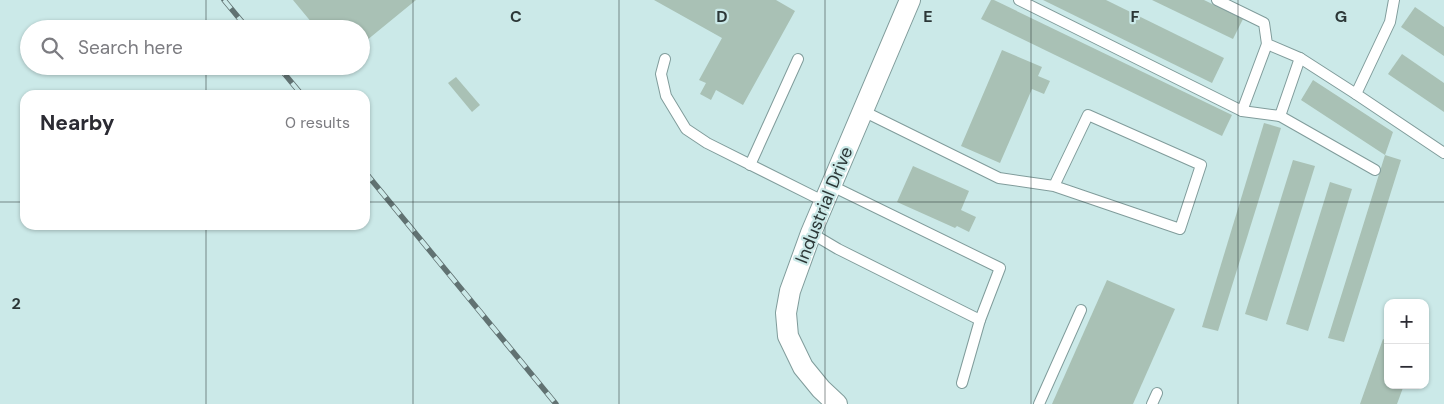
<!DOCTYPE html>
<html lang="en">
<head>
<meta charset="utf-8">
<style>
  :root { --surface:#fff; --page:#f2f2f3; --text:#2b2b33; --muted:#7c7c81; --line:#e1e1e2 }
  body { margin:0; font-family:"DM Sans",sans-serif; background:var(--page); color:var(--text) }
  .controls { position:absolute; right:15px; bottom:15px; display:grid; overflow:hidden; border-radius:10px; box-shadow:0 1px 4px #0004 }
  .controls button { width:45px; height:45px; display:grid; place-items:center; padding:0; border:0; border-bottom:1px solid var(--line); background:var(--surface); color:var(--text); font:25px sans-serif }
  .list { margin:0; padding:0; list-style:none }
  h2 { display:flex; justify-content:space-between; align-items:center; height:65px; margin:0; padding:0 20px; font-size:21px }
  h2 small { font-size:16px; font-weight:400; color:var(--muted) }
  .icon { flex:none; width:28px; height:28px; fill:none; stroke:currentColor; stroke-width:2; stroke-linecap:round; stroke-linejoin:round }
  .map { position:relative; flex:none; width:1444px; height:404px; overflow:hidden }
  .search { position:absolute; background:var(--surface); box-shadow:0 1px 4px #0004; left:20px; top:20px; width:350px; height:55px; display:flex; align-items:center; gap:12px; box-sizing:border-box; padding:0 18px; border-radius:28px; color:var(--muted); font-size:19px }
  .panel { position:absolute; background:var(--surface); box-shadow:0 1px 4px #0004; left:20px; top:90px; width:350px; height:140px; border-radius:15px }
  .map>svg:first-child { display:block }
  .building { fill:#a9c1b5 }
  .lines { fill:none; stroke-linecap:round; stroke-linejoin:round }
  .service-casing { stroke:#809c9b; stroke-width:12 }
  .minor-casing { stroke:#809c9b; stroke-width:22 }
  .service { stroke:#fff; stroke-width:10 }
  .minor { stroke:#fff; stroke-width:20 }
  .rail-casing { stroke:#617272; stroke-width:5.5 }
  .rail { stroke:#cbe9e8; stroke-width:4; stroke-dasharray:11; stroke-linecap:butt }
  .grid { fill:none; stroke:#2c3737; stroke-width:1; stroke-opacity:0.55 }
  .labels { text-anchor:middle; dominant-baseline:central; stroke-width:4.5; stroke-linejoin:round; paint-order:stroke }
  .street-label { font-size:18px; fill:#2c3737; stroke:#cbe9e8 }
  .grid-label { font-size:16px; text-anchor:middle; font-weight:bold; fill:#2c3737; stroke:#cbe9e8; stroke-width:4.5; stroke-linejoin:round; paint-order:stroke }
</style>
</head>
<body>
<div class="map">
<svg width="1444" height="404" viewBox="0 0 1444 404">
  <rect width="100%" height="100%" fill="#cbe9e8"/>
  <g class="building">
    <path d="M 293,0 L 416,0 L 361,45 L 361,29 L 317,29 Z"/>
    <path d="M 654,0 L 776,0 L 795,11 L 743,105 L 716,90 L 711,100 L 700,94 L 706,83 L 699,80 L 722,38 Z"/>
    <path d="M 991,0 L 994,0 L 1232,115 L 1222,136 L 981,19 Z"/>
    <path d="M 1043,0 L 1106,0 L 1224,58 L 1212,83 Z"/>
    <path d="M 1152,0 L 1204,0 L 1243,19 L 1233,39 Z"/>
    <path d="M 1415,7 L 1444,27 L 1444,56 L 1401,27 Z"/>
    <path d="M 1002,50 L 1042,67 L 1038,76 L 1050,81 L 1044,94 L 1032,89 L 1000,163 L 961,146 Z"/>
    <path d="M 1402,54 L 1444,83 L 1444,112 L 1388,74 Z"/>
    <path d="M 456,77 L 480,105 L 472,112 L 448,83 Z"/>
    <path d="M 1313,80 L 1393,132 L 1385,155 L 1401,160 L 1344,342 L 1328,338 L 1385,155 L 1301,100 Z"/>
    <path d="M 1264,123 L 1281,128 L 1218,331 L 1202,327 Z"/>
    <path d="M 1293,160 L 1315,166 L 1267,321 L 1245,314 Z"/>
    <path d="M 913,166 L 969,191 L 961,210 L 976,217 L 969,232 L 957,226 L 955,228 L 897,202 Z"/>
    <path d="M 1330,182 L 1352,189 L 1308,331 L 1286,324 Z"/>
    <path d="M 1107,280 L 1175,309 L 1133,404 L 1052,404 Z"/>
    <path d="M 1383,339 L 1388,341 L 1388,385 L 1404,385 L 1397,404 L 1360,404 Z"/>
  </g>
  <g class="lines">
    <defs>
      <g id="service">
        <path d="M 1019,0 L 1242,111 L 1280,116 L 1300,58"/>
        <path d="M 1217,0 L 1264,23 L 1267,44 L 1300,58 L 1356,94"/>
        <path d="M 1394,0 L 1390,22 L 1356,94 L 1444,153"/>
        <path d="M 665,59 L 661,74 L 666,96 L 686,129 L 707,143 L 825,202"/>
        <path d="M 863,111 L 999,178 L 1054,186 L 1180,229 L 1201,165 L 1088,115 L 1054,186"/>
        <path d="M 1242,111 L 1267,44"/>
        <path d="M 1280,116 L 1375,170"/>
        <path d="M 750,165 L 798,59"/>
        <path d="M 832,186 L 1000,268 L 980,320"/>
        <path d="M 811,233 L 838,249 L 980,320 L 962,383"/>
        <path d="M 1039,404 L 1081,310"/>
        <path d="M 1152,404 L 1157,393"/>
      </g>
      <path id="minor" d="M 837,404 L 821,389 L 803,367 L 788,336 L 786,313 L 790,291 L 811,233 L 910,0"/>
    </defs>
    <use href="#service" class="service-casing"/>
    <use href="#minor" class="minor-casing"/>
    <use href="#service" class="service"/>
    <use href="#minor" class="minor"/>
    <defs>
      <g id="rail">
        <path d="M 224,0 L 248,29"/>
        <path d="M 278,66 L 302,95"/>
        <path d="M 365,172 L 556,404"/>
      </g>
    </defs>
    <use href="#rail" class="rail-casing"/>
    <use href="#rail" class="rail"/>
  </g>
  <path class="grid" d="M 206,0 L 206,29M 413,0 L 413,404M 619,0 L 619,404M 825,0 L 825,404M 1031,0 L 1031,404M 1238,0 L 1238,404M 206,66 L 206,95M 0,202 L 25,202M 365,202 L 1444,202M 206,225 L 206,404"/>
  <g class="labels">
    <g class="street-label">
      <text transform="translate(824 205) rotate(-68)">Industrial Drive</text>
    </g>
  </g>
  <g class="grid-label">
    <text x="516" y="22">C</text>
    <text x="722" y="22">D</text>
    <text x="928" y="22">E</text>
    <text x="1135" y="22">F</text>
    <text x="1341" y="22">G</text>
    <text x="16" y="309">2</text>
  </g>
</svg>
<div class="controls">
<button>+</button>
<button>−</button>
</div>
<div class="search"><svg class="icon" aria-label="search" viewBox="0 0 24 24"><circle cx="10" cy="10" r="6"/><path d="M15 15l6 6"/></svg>Search here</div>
<section class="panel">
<h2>Nearby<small>0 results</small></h2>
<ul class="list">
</ul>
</section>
</div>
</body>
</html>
